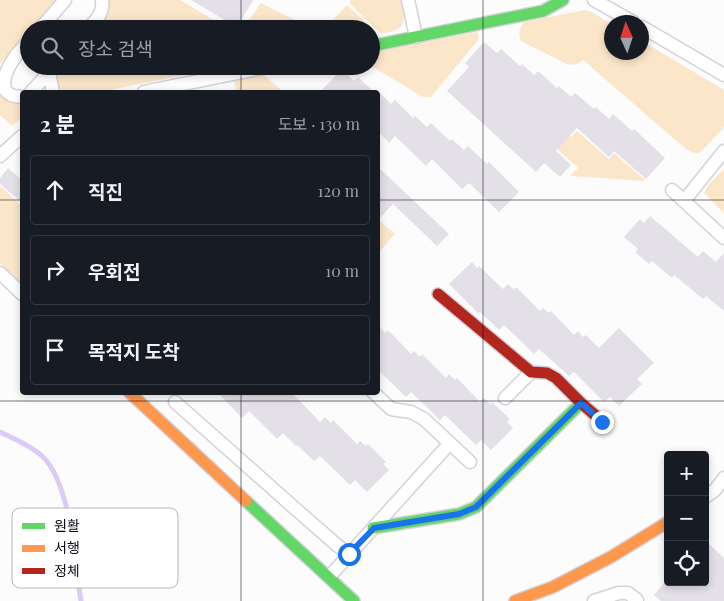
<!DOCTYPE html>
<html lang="ko">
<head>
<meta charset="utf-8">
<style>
  :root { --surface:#171b24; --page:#20242c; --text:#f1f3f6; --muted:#9ea1a6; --line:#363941 }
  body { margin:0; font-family:"Playfair Display","Noto Sans KR",serif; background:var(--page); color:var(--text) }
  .controls { position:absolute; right:15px; bottom:15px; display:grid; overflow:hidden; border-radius:5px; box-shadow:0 2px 8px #0003 }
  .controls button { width:45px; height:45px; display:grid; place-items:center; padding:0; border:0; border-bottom:1px solid var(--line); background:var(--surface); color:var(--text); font:25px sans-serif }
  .compass { position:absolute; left:604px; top:15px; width:45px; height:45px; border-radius:50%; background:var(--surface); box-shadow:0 2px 8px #0003; rotate:357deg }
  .stop { position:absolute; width:15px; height:15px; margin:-11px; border:4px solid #1a73e8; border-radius:50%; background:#fff }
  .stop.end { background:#1a73e8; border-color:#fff; box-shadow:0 1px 5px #0008 }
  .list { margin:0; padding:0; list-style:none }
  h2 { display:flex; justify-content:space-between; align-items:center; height:65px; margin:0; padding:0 20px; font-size:21px }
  h2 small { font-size:16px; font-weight:400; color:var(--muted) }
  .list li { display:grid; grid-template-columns:32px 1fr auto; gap:15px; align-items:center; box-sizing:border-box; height:70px; margin:0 10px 10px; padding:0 10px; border:1px solid var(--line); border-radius:5px }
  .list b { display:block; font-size:19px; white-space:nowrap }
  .list em { font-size:16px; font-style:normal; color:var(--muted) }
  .icon { flex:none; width:28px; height:28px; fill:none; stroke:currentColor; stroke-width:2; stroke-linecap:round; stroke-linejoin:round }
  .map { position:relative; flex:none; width:724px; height:601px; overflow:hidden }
  .search { position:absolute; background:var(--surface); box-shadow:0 2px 8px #0003; left:20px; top:20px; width:360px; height:55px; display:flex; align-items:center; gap:12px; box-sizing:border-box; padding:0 18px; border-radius:28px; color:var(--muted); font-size:19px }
  .panel { position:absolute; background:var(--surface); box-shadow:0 2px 8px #0003; left:20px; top:90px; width:360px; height:305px; border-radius:5px }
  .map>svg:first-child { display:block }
  .green { fill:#fbe6ca }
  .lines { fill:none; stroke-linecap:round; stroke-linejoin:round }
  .stream { stroke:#dccaf9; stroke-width:5 }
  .building { fill:#e3e0e7 }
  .street-casing { stroke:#d4d2d8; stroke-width:15 }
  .fast-casing { stroke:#d4d2d8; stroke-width:14 }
  .slow-casing { stroke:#d4d2d8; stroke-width:14 }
  .jam-casing { stroke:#d4d2d8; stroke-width:14 }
  .street { stroke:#fefffe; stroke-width:12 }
  .fast { stroke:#63d668; stroke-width:11 }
  .slow { stroke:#ff974d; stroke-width:11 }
  .jam { stroke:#b3261e; stroke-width:11 }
  .route { stroke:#1a73e8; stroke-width:6 }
  .grid { fill:none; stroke:#0d0914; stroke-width:1; stroke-opacity:0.55 }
  .key { fill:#fff; stroke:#b6b5b8; stroke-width:1 }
  .key-label { font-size:14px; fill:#0d0914 }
</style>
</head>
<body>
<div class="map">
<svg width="724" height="601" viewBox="0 0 724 601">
  <rect width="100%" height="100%" fill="#fbfcfb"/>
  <g class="green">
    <path d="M 0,0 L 56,0 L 31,29 L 29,29 L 29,31 L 0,64 Z"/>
    <path d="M 107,0 L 180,0 L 229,29 L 96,29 C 105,19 109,14 107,0 Z"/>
    <path d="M 351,0 L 402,0 C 407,22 405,32 380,33 L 349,3 Z"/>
    <path d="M 261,3 L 313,29 L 243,29 Z"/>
    <path d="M 347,5 L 373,30 L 374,37 L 371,37 L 371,29 L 325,29 Z"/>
    <path d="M 585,10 L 590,11 L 611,24 L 612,52 L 642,52 L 642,41 L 724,90 L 724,127 L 700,153 L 693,153 L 686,149 L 583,60 C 577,64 575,66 567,64 L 521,41 C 518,34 519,28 524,22 Z"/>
    <path d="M 477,32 L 479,36 L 478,40 L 431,97 L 423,97 L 371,66 L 371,52 Z"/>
    <path d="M 63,66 L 228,66 L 100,92 L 59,92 L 55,74 Z"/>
    <path d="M 263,74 L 283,92 L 237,92 L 233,79 Z"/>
    <path d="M 0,91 L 22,101 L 22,117 L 12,126 L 0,115 Z"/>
    <path d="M 497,94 L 540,109 L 571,137 L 577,131 L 609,159 L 614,153 L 646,181 L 570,176 L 578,168 Z"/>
    <path d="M 724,169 L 724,213 L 704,193 L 708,185 Z"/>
    <path d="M 0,186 L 22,206 L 22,283 L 0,263 Z"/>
    <path d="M 379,220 L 395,234 L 378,253 L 378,222 Z"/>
  </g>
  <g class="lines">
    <path class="stream" d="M 0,432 C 14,439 30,445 42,456 C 55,468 61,488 66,505 L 81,601"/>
  </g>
  <g class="building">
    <path d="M 191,0 L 253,0 L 237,27 Z"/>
    <path d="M 484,42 L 497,53 L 501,49 L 520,66 L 522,64 L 534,75 L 538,71 L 557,88 L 559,86 L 571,97 L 575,93 L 594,109 L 596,107 L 609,119 L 613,114 L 632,131 L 634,129 L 665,158 L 646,179 L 614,151 L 609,157 L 577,128 L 556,151 L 571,165 L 560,177 L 544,163 L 536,172 L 447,91 L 469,67 L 465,63 Z"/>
    <path d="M 342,69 L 354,81 L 358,77 L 374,92 L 320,92 Z"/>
    <path d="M 378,91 L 391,104 L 395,100 L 413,118 L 415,116 L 427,127 L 431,123 L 450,141 L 452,139 L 464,150 L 468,146 L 487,164 L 489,162 L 519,192 L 499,212 L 469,183 L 462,189 L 432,159 L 426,166 L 395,136 L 389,143 L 378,131 Z"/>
    <path d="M 378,167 L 449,234 L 437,246 L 393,204 L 378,220 Z"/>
    <path d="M 8,168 L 22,180 L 22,203 L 0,184 L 0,178 Z"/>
    <path d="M 650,216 L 698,257 L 703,251 L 716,262 L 724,253 L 724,311 L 706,296 L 703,299 L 674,275 L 672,278 L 652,261 L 649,264 L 635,252 L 638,249 L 624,237 L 640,219 L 644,223 Z"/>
    <path d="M 472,262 L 477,268 L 479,266 L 503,289 L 508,284 L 514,290 L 516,287 L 540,311 L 543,308 L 549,313 L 551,311 L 574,335 L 578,331 L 583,337 L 586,335 L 599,348 L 619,328 L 654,363 L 637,379 L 642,384 L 619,406 L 610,397 L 604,402 L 574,372 L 569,376 L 539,349 L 534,354 L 504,325 L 499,330 L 480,312 L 478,313 L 449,284 Z"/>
    <path d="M 378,325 L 385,333 L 388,330 L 411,354 L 414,351 L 420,357 L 422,354 L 446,378 L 449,374 L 455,380 L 457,378 L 480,402 L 484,398 L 490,404 L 492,402 L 510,419 L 507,422 L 513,428 L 491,450 L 481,440 L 476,445 L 445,415 L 440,420 L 411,392 L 406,397 L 378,370 Z"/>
    <path d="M 217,392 L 291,392 L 320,422 L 325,417 L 331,423 L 333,420 L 357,444 L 360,441 L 366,446 L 368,444 L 386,462 L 383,464 L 389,470 L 367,492 L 355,480 L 350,485 L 320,456 L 314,461 L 297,445 L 296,446 L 283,433 L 277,439 L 249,411 L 242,418 Z"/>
    <path d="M 705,540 L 724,558 L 724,601 L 661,601 L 654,595 L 665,582 L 705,582 Z"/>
  </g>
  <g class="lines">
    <defs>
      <g id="street">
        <path d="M 408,0 L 416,37"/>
        <path d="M 594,0 L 633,22"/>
        <path d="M 642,27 L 724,75"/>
        <path d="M 40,29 L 65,0"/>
        <path d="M 88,29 C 96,20 104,13 102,0"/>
        <path d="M 49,73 L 53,92"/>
        <path d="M 31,92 L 55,66"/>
        <path d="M 144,92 L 272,66"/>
        <path d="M 22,97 C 16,97 9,96 5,90 C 0,73 18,52 29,41"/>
        <path d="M 0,156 L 22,136"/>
        <path d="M 672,190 L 724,238"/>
        <path d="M 684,201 L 724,151"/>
        <path d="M 0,273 L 22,294"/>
        <path d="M 373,392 L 391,409 L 411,412 L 424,419 L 470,462"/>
        <path d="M 505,398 L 531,372"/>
        <path d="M 175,402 L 299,512 L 338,546 L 349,554"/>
        <path d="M 705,497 L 715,490 L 724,478"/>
        <path d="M 329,577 L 450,443"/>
        <path d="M 594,601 L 619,593 L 628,593 L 637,600"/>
      </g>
      <g id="fast">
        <path d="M 371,46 L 543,11 L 563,0"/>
        <path d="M 246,501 L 354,601"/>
        <path d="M 373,528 L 459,514 L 476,507 L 581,403"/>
      </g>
      <g id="slow">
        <path d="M 129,392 L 246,501"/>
        <path d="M 515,601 L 553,587 L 611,557 L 668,522"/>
      </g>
      <path id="jam" d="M 438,294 L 531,372 L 547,373 L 556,378 L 581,403 L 603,422"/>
    </defs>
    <use href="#street" class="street-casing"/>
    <use href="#fast" class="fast-casing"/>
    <use href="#slow" class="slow-casing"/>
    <use href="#jam" class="jam-casing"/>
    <use href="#street" class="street"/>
    <use href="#fast" class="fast"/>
    <use href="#slow" class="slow"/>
    <use href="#jam" class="jam"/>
  </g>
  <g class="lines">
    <path class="route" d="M 349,554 L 374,528 L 459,514 L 476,507 L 581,403 L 602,422"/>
  </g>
  <path class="grid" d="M 241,0 L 241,29M 483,0 L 483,601M 241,66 L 241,92M 0,200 L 22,200M 378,200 L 724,200M 241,392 L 241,601M 0,401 L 724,401"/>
  <rect x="12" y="508" width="166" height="80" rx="8" class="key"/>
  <rect x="22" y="523" width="23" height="6" fill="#63d668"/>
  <rect x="22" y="545" width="23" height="7" fill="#ff974d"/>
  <rect x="22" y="568" width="23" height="6" fill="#b3261e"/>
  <g class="key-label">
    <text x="54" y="531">원활</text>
    <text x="54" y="553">서행</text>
    <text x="54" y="576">정체</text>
  </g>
</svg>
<div class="controls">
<button>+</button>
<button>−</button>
<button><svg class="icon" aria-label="locate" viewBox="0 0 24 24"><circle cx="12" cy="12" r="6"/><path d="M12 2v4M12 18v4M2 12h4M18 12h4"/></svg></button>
</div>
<svg class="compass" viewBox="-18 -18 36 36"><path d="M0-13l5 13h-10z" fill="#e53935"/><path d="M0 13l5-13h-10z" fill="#9ea1a6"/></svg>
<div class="stop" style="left:349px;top:554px"></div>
<div class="stop end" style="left:602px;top:422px"></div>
<div class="search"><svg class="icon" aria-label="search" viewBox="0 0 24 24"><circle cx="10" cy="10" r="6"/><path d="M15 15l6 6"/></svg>장소 검색</div>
<section class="panel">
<h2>2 분<small>도보 · 130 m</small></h2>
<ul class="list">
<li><svg class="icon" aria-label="ahead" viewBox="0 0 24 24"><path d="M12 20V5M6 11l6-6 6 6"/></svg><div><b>직진</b></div><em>120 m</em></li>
<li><svg class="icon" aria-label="right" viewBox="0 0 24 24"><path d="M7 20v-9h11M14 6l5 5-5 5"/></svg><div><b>우회전</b></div><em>10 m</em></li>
<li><svg class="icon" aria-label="arrive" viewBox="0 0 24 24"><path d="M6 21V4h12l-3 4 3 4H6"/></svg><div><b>목적지 도착</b></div></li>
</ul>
</section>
</div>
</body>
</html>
